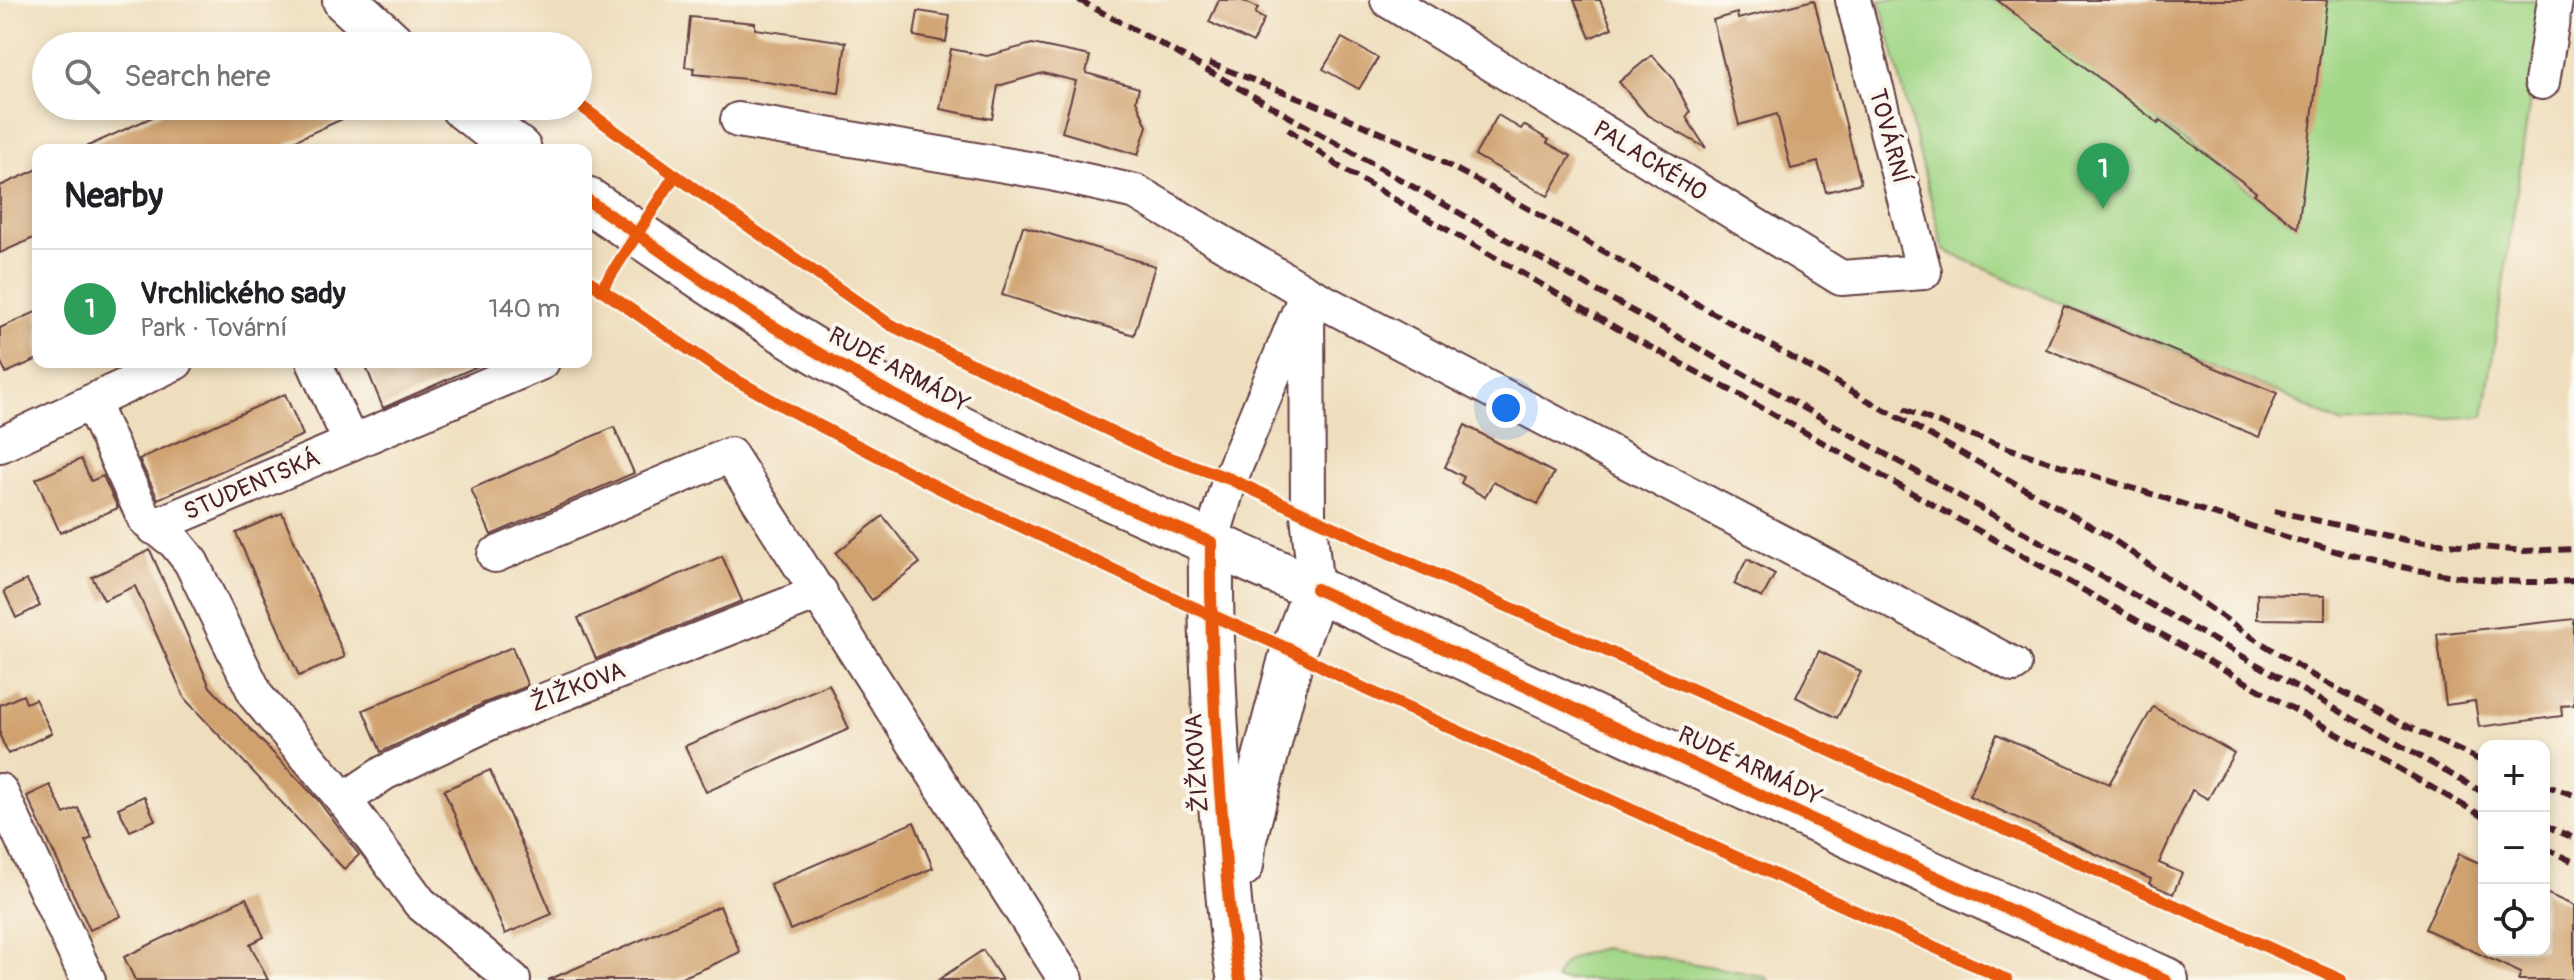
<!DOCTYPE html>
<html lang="en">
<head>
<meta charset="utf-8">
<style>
  :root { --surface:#fff; --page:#f6f6f6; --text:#202124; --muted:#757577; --line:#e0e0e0; --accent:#1a73e8 }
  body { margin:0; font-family:Pangolin,sans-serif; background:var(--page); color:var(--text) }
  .controls { position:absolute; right:24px; bottom:24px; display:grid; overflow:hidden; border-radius:16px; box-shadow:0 4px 12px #0003 }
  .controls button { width:72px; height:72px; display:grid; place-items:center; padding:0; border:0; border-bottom:2px solid var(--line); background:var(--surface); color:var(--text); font:40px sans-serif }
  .you { position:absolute; left:1506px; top:408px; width:28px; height:28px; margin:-20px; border:6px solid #fff; border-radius:50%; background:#1a73e8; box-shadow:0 0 0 12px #1a73e833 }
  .badge { display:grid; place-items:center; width:52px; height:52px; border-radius:50%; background:var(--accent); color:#fff; font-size:26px; font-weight:700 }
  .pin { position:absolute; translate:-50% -66px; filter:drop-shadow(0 2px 4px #0008) }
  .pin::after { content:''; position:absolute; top:42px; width:28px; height:24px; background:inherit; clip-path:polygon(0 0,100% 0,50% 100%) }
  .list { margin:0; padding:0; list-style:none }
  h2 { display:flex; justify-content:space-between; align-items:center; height:104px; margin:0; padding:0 32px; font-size:34px }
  h2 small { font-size:26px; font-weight:400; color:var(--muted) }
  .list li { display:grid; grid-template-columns:52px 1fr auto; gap:24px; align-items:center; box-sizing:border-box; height:120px; padding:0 32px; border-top:2px solid var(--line) }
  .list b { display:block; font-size:30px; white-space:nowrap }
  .list p { margin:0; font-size:26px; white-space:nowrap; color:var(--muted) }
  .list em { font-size:26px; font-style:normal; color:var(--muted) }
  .icon { flex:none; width:44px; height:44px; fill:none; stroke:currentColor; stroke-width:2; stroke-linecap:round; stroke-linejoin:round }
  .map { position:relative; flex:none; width:2574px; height:980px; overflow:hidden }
  .search { position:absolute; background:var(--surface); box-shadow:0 4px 12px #0003; left:32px; top:32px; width:560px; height:88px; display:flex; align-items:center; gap:20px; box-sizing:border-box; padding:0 28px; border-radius:44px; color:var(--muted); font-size:30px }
  .panel { position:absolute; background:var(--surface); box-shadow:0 4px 12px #0003; left:32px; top:144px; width:560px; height:224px; border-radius:16px }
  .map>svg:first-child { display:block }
  .green { fill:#a2d787; stroke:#767b59; stroke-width:2 }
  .building { fill:#d0a26f }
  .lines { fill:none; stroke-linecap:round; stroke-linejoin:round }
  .minor-casing { stroke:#633c41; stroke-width:38 }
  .tertiary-casing { stroke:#633c41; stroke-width:48 }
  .secondary-casing { stroke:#633c41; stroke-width:48 }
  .minor { stroke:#fff; stroke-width:34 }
  .tertiary { stroke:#fff; stroke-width:44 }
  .secondary { stroke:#fff; stroke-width:44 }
  .rail { stroke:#4a1f2b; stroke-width:6; stroke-dasharray:12 6; stroke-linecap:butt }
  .cycleway-casing { stroke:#fbf7ec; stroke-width:17 }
  .cycleway { stroke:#e8590c; stroke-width:12 }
  .labels { text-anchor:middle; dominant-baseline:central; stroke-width:8; stroke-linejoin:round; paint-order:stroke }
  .street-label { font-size:24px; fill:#4a1f2b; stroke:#fbf7ec }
</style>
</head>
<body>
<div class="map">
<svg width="2574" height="980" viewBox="0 0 2574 980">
  <rect width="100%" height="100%" fill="#fbf7ec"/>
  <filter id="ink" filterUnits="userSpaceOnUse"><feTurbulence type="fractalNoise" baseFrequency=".0125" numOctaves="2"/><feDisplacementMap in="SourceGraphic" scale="16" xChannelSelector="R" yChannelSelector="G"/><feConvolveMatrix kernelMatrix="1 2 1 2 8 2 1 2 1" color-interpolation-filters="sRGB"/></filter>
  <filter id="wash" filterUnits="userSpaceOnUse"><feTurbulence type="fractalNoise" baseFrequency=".006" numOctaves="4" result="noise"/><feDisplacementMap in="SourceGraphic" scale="32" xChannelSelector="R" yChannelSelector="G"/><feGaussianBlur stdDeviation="1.8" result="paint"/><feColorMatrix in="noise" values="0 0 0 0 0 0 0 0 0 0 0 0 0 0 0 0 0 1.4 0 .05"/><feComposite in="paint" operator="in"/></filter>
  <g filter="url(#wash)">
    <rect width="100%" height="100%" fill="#efdebd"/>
    <g class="green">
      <path d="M 1880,0 L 1998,0 L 2295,225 L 2324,0 L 2541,0 L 2529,106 L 2484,416 L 2342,424 L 2275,391 L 2060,303 L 1944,250 Z"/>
      <path d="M 1603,948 L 1764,976 L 1769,980 L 1556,980 C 1559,958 1584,953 1603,948 Z"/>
    </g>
    <g id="blocks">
      <g class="building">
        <path d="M 1219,0 L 1241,0 L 1258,8 L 1255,14 L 1264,19 L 1253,43 L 1209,22 Z"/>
        <path d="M 1574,0 L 1600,0 L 1612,28 L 1590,38 Z"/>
        <path d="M 1814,0 L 1861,183 L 1826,192 L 1818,162 L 1791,169 L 1777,114 L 1739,125 L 1713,20 L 1737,13 L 1738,19 Z"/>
        <path d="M 1997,0 L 2327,0 L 2298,228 L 2254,194 L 2256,192 L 2160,120 L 2158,123 Z"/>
        <path d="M 918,11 L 950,16 L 946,42 L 914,36 Z"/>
        <path d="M 690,17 L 755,23 L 755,29 L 846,42 L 839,93 L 746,79 L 693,74 L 694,68 L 685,67 Z"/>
        <path d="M 1342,38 L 1378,58 L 1359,89 L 1323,69 Z"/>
        <path d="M 1032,44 L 1090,56 L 1086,73 L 1139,88 L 1136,100 L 1147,126 L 1138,155 L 1062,132 L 1076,81 L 1043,73 L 998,86 L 992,119 L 940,109 L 951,49 L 987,56 Z"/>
        <path d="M 1652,55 L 1672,77 L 1690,112 L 1686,117 L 1706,148 L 1647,115 L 1619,82 Z"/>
        <path d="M 177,106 L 371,106 L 274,150 L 79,150 Z"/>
        <path d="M 1498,115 L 1521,129 L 1524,125 L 1549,140 L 1547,143 L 1571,156 L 1548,196 L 1475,155 Z"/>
        <path d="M 38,169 L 38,236 L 0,253 L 0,186 Z"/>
        <path d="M 1023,226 L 1155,266 L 1134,335 L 1002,295 Z"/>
        <path d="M 2064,306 L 2277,393 L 2259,437 L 2046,349 Z"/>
        <path d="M 38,311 L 38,359 L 6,373 L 0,360 L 0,328 Z"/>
        <path d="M 364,362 L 487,362 L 383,408 Z"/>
        <path d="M 285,394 L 303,435 L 158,499 L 139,459 Z"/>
        <path d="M 1465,425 L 1554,473 L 1538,504 L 1493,482 L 1485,497 L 1461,483 L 1464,477 L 1445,467 Z"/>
        <path d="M 614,427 L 634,473 L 491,535 L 471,489 Z"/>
        <path d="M 81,459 L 91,481 L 103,476 L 118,508 L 60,533 L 36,479 Z"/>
        <path d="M 282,513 L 345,657 L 299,676 L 236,533 Z"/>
        <path d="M 883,516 L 920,563 L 872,600 L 836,553 Z"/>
        <path d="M 150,550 L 210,687 L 317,799 L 359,855 L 344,869 L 185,699 L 135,586 L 104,600 L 92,577 Z"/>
        <path d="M 722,556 L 742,601 L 596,659 L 578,618 Z"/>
        <path d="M 1747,559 L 1775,574 L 1762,598 L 1734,584 Z"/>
        <path d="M 27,580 L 40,606 L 16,618 L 4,591 Z"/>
        <path d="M 2257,594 L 2325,596 L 2325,620 L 2257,619 Z"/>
        <path d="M 2574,619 L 2574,705 L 2561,706 L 2562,716 L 2479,727 L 2475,701 L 2446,705 L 2437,634 Z"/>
        <path d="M 512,647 L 528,686 L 484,703 L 381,752 L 363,710 Z"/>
        <path d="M 1819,651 L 1861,672 L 1837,718 L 1796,697 Z"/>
        <path d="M 829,684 L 849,729 L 706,792 L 685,746 Z"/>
        <path d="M 23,695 L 26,703 L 35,699 L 52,733 L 8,754 L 0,736 L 0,705 Z"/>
        <path d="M 2153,707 L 2234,753 L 2208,799 L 2192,790 L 2159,863 L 2182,873 L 2173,894 L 2149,884 L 2151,879 L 1969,796 L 1997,734 L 2109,784 Z"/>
        <path d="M 490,770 L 552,914 L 505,934 L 444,790 Z"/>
        <path d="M 50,785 L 64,814 L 78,808 L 92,838 L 85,841 L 121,916 L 90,930 L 27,796 Z"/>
        <path d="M 144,796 L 155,820 L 130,831 L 118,808 Z"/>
        <path d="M 914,822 L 933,868 L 790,930 L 770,884 Z"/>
        <path d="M 2459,854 L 2484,865 L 2484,950 L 2544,950 L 2544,892 L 2574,906 L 2574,980 L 2518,980 L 2521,973 L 2425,929 Z"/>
        <path d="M 246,898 L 264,937 L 250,944 L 268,980 L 135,980 L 124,957 Z"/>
        <path d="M 720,906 L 740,952 L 708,967 L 676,980 L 548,980 Z"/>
        <path d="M 983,950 L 1002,980 L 938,980 Z"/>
      </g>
    </g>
  </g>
  <g filter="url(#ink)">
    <use href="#blocks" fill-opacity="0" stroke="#633c41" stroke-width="2"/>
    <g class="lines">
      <defs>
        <g id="minor">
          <path d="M 1388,0 L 1841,278 L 1924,272 L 1853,0"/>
          <path d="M 2542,82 L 2555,0"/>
          <path d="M 738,120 L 1046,172 L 1136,192 L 1307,293 L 2014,665"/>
          <path d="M 314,362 L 351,443"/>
          <path d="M 91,402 L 145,519 L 175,542 L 191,562 L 257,697 L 344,800 L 420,903 L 513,980"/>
          <path d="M 0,445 L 176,362"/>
          <path d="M 153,527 L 542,362"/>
          <path d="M 1211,542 L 1230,479 L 1307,293 L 1308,515 L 1316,589"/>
          <path d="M 495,555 L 730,455 L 1066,980"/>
          <path d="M 0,791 L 88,980"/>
          <path d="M 344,800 L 384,773 L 493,721 L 820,592"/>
        </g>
        <g id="tertiary">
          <path d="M 1211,542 C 1210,638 1215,733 1223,828 C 1227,879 1230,930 1240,980"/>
          <path d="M 1241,865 L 1244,839 L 1293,651 L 1316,589"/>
        </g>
        <g id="secondary">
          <path d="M 345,0 L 395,46"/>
          <path d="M 462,106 L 519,150"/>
          <path d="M 586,199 C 687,266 785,338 892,394 C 1055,479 1226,547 1392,624 C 1650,743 1907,864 2166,980"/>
        </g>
      </defs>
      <use href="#minor" class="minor-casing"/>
      <use href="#tertiary" class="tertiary-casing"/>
      <use href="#secondary" class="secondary-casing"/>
      <use href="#minor" class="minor"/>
      <use href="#tertiary" class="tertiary"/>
      <use href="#secondary" class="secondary"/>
      <g class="rail">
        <path d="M 1079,0 L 1161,44 L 2484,793"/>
        <path d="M 1209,63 L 1310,102 L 1416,148 L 1504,195 L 2105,534 L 2241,630 L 2312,675 L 2402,724 L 2484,762"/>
        <path d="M 1288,129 L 1341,168 L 1630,336 L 1732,391 L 2484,817"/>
        <path d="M 1904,409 C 1988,444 2075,470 2161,497 C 2295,540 2432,590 2574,581"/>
        <path d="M 2274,511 L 2406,540 L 2524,551 L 2574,549"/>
        <path d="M 2544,785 L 2574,795"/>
        <path d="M 2544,825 L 2574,838"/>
        <path d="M 2544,848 L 2574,862"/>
      </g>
      <defs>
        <g id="cycleway">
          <path d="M 578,104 L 675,175 L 889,324 L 1156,453 L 1230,479 L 1411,563 L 2341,980"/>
          <path d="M 586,199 C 645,238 701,282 761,319 C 904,406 1056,480 1211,542 C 1210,638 1215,733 1223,828 C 1227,879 1230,930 1240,980"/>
          <path d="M 586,279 L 725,374 L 797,414 L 939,488 L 1184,603 L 1293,651 L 1363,688 L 2007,980"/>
          <path d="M 601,290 L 675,175"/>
          <path d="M 1316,589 L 1936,877 L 2166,980"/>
        </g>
      </defs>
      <use href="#cycleway" class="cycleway-casing"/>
      <use href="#cycleway" class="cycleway"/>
    </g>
  </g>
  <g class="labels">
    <g class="street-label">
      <text transform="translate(1889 136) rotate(75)">TOVÁRNÍ</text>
      <text transform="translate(1650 161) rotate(32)">PALACKÉHO</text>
      <text transform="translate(899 370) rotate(28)">RUDÉ ARMÁDY</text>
      <text transform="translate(252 485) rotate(-23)">STUDENTSKÁ</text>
      <text transform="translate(578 687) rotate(-21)">ŽIŽKOVA</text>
      <text transform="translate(1197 763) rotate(-94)">ŽIŽKOVA</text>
      <text transform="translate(1750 766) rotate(25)">RUDÉ ARMÁDY</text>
    </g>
  </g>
</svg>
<div class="controls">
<button>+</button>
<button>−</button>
<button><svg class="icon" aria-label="locate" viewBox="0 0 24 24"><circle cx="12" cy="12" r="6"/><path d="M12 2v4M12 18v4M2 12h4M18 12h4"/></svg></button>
</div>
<div class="you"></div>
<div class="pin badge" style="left:2103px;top:209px;background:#2e9e5b">1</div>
<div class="search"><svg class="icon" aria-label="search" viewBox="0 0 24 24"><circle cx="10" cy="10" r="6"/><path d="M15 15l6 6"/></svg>Search here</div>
<section class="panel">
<h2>Nearby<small></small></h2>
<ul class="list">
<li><span class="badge" style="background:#2e9e5b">1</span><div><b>Vrchlického sady</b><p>Park · Tovární</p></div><em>140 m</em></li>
</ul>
</section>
</div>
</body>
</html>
